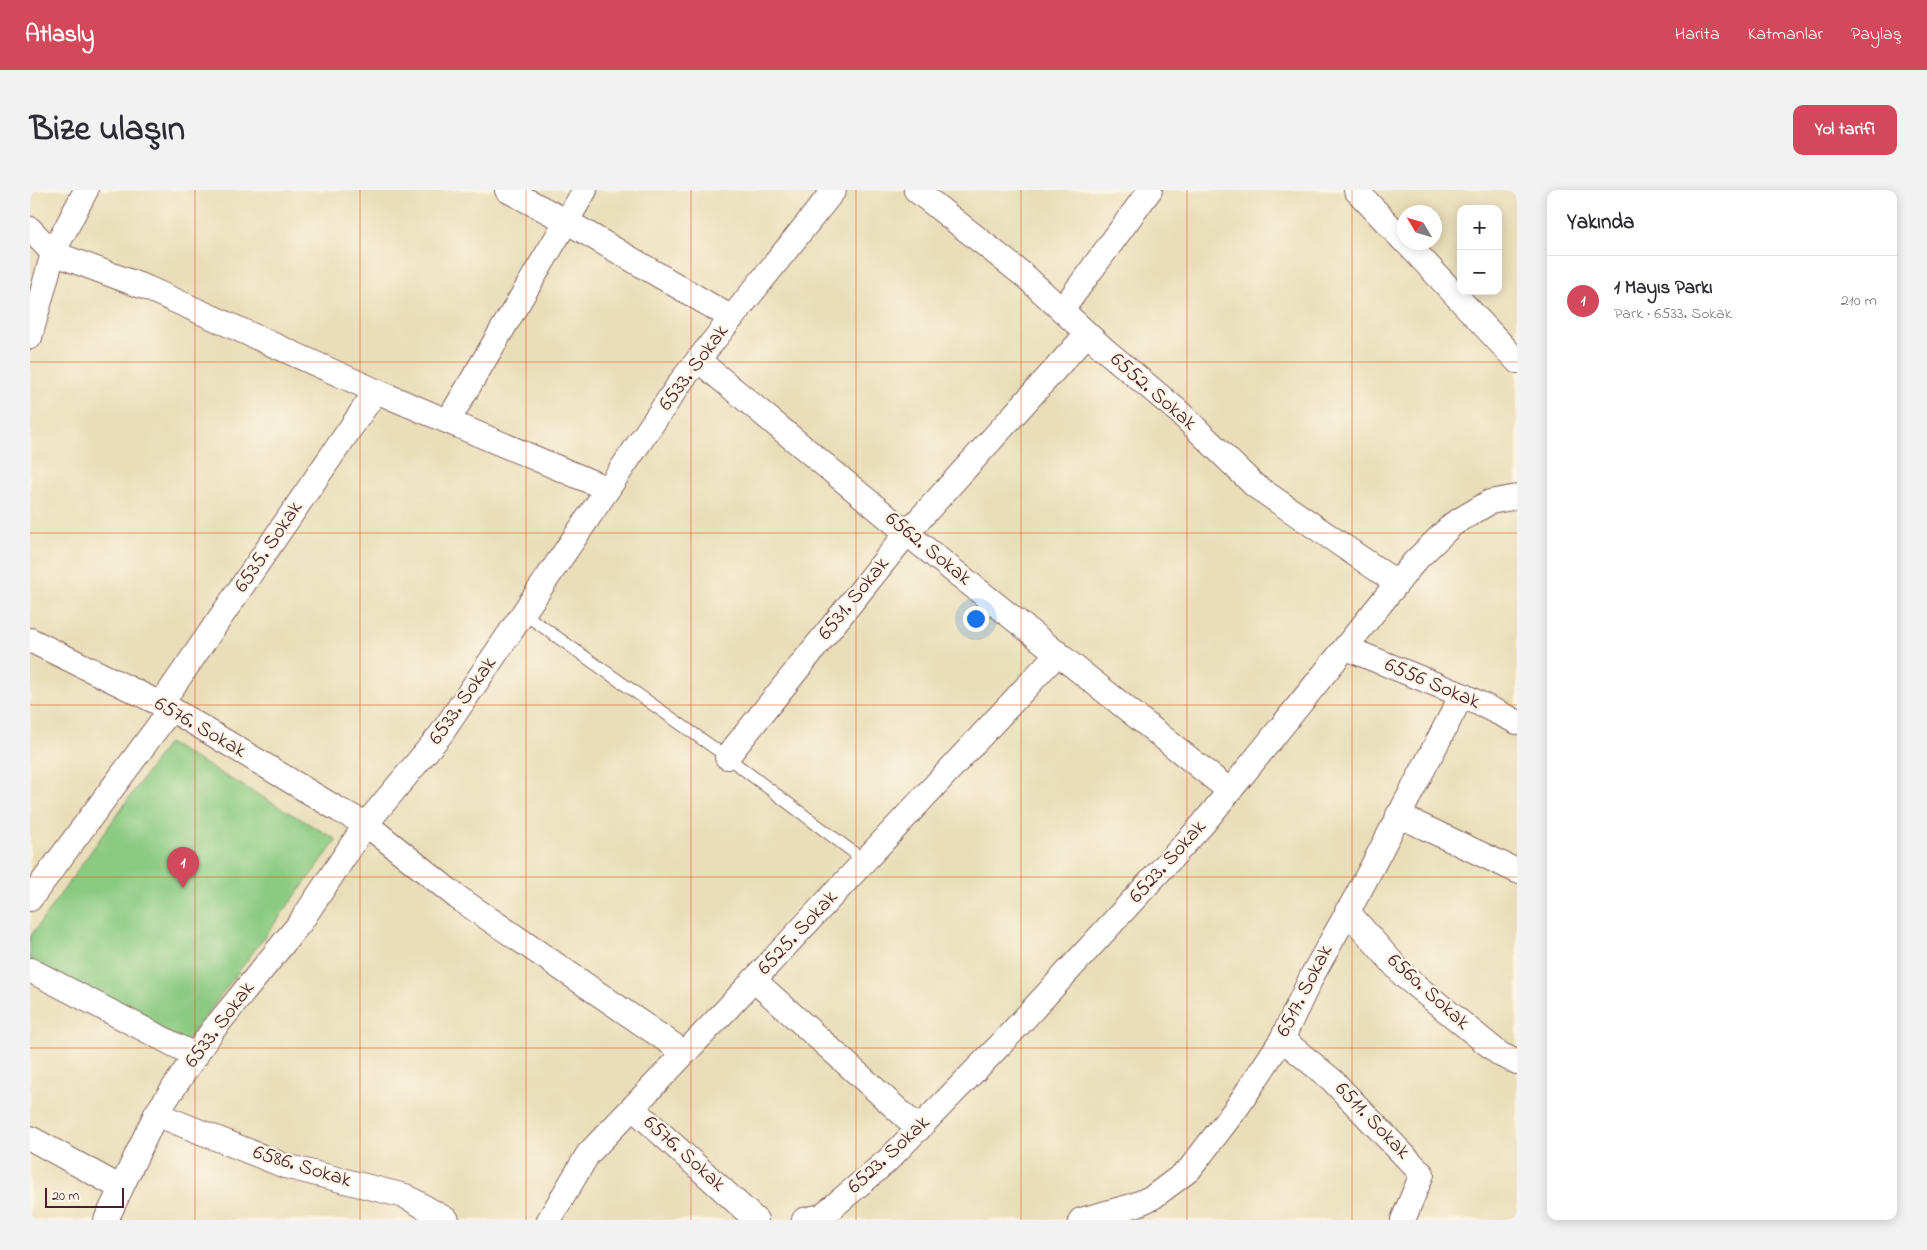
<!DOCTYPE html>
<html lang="tr">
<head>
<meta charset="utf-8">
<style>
  :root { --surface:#fff; --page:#f2f2f3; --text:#2b2b33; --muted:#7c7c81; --line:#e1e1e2; --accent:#d1495b }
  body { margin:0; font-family:"Indie Flower",sans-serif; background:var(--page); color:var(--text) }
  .controls { position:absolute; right:15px; top:15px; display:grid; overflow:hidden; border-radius:10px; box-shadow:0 2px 12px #0003 }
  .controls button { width:45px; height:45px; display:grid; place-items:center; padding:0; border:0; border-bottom:1px solid var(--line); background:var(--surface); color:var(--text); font:25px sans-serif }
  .compass { position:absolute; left:1367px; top:15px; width:45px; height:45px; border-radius:50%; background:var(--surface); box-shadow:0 2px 12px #0003; rotate:308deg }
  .scale { position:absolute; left:15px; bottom:12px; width:79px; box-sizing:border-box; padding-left:5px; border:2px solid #4a1f2b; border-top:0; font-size:14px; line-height:18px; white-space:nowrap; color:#4a1f2b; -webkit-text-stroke:4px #fcf5e5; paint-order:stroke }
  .you { position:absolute; left:945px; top:428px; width:18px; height:18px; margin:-12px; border:4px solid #fff; border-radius:50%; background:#1a73e8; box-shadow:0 0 0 8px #1a73e833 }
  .badge { display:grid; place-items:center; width:32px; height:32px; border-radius:50%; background:var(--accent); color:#fff; font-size:16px; font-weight:700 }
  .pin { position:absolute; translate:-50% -41px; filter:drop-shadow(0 1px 2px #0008) }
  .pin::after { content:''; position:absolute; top:26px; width:18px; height:15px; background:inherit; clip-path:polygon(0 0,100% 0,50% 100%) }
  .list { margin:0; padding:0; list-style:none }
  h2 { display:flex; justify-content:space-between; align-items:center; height:65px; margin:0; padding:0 20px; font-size:21px }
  h2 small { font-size:16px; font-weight:400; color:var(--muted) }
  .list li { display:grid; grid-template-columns:32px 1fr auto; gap:15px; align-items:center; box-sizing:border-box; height:90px; padding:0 20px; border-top:1px solid var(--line) }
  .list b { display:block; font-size:19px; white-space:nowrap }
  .list p { margin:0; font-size:16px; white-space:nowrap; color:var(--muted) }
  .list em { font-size:16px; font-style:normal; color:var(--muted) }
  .map { position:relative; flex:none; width:1487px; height:1030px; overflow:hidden; border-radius:10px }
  header { display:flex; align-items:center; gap:30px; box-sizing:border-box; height:70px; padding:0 25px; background:var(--accent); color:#fff }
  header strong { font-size:24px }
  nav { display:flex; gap:28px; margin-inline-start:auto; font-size:18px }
  .intro { display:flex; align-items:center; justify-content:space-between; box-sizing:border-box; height:120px; padding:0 30px }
  h1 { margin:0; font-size:35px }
  .button { padding:12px 22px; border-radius:10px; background:var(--accent); color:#fff; font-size:18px; font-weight:700 }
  main { display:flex; gap:30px; padding:0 30px }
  aside { flex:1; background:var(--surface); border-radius:10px; box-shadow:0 2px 12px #0003 }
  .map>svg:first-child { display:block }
  .green { fill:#8aca81; stroke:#6a7456 }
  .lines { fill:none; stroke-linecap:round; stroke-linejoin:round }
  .lane-casing { stroke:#82625d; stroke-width:13 }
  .street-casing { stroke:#82625d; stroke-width:26 }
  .lane { stroke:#fff; stroke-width:11 }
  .street { stroke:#fff; stroke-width:24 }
  .grid { fill:none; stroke:#d8530f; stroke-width:1; stroke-opacity:0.55 }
  .labels { text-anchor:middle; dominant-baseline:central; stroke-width:4.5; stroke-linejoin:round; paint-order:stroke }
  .street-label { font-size:21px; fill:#4a1f2b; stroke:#fcf5e5 }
</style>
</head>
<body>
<header>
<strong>Atlasly</strong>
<nav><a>Harita</a><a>Katmanlar</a><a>Paylaş</a></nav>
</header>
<div class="intro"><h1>Bize ulaşın</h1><a class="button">Yol tarifi</a></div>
<main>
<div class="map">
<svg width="1487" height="1030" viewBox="0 0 1487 1030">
  <rect width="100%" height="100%" fill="#fcf5e5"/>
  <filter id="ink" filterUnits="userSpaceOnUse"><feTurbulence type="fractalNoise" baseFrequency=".02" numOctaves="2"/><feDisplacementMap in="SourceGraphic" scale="10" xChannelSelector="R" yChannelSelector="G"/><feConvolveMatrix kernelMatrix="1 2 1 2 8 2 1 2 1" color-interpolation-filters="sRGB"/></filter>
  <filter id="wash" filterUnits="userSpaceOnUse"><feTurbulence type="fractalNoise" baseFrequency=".0096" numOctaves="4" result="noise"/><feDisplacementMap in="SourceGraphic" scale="20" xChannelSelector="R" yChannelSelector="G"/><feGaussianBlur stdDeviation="1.12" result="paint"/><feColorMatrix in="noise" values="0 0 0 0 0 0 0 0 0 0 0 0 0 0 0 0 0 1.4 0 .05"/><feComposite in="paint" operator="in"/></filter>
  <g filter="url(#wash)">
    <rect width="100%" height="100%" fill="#e9deb9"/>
    <path class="green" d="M 138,553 L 307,650 L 156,852 L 0,769 L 0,747 Z"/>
  </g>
  <g filter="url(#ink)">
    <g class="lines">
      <defs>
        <path id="lane" d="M 493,423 L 697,567 L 835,671"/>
        <g id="street">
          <path d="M 477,0 L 536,31 L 702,128"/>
          <path d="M 886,0 L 996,87 L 1075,160 L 1149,222 L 1224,295 L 1367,393"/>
          <path d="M 1326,0 L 1374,51"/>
          <path d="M 0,39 L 23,63 L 117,98 L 346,201 L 578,299"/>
          <path d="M 1376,52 L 1487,171"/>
          <path d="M 1032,120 L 1120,0"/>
          <path d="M 0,147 L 23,63 L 56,0"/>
          <path d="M 668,170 L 890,354 L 1200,601"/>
          <path d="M 418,231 L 555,0"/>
          <path d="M 0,450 L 141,519 L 309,620 L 336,634 L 427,707 L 655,863"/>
          <path d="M 1316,458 L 1432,505 L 1487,532"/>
          <path d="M 131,514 L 346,201"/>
          <path d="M 697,567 L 877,343 L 1057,144"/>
          <path d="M 1368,625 L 1487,681"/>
          <path d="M 0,709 L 141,519"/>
          <path d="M 1317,721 L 1375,787 L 1471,865 L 1487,872"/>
          <path d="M 0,780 L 166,866"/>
          <path d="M 724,790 L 889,939"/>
          <path d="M 1252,849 L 1302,890 L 1392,984 L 1373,1030"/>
          <path d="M 603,918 L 726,1030"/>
          <path d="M 126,924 L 255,976 L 375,1006 L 417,1030"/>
          <path d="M 0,948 L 91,998"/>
          <path d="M 76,1030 L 126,924 L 182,841 L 270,733 L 336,634 L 411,544 L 652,190 L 804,0"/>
          <path d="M 519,1030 L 558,964 L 696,820 L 1028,463"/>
          <path d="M 774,1030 L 792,1026 L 857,971 L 971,854 L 1173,634 L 1385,371 L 1423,334 L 1460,312 L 1487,307"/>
          <path d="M 1051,1030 L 1105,1015 L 1123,1007 L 1159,980 L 1208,916 L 1252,849 L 1283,784 L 1331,698 L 1432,505"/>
        </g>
      </defs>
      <use href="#lane" class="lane-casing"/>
      <use href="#street" class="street-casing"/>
      <use href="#lane" class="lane"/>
      <use href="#street" class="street"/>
    </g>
  </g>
  <path class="grid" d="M 165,0 L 165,1030M 330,0 L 330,1030M 496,0 L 496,1030M 661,0 L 661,1030M 826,0 L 826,1030M 991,0 L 991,1030M 1157,0 L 1157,1030M 1322,0 L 1322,1030M 0,172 L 1487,172M 0,343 L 1487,343M 0,515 L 1487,515M 0,687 L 1487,687M 0,858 L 1487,858"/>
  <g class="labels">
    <g class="street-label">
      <text transform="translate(664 178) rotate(-53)">6533. Sokak</text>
      <text transform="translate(1123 202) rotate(41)">6552. Sokak</text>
      <text transform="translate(239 357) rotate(-56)">6535. Sokak</text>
      <text transform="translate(898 359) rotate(39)">6562. Sokak</text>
      <text transform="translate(824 409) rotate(-51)">6531. Sokak</text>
      <text transform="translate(1402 494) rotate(23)">6556 Sokak</text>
      <text transform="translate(433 511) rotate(-55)">6533. Sokak</text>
      <text transform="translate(170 538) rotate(30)">6576. Sokak</text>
      <text transform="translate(1138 672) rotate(-48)">6523. Sokak</text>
      <text transform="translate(768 743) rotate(-47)">6525. Sokak</text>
      <text transform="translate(1275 801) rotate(-63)">6517. Sokak</text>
      <text transform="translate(1398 802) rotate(42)">6560. Sokak</text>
      <text transform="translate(190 835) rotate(-53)">6533. Sokak</text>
      <text transform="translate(1342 931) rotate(46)">6511. Sokak</text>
      <text transform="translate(654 964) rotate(42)">6576. Sokak</text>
      <text transform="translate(859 965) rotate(-43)">6523. Sokak</text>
      <text transform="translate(272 977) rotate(17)">6586. Sokak</text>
    </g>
  </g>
</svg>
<div class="controls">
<button>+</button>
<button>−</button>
</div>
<svg class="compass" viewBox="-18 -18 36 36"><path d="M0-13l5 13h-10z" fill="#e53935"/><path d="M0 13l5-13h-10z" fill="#7c7c81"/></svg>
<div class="scale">20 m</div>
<div class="you"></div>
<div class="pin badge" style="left:153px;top:698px">1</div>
</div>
<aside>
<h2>Yakında<small></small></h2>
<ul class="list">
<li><span class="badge">1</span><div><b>1 Mayıs Parkı</b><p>Park · 6533. Sokak</p></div><em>210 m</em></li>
</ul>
</aside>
</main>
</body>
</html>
